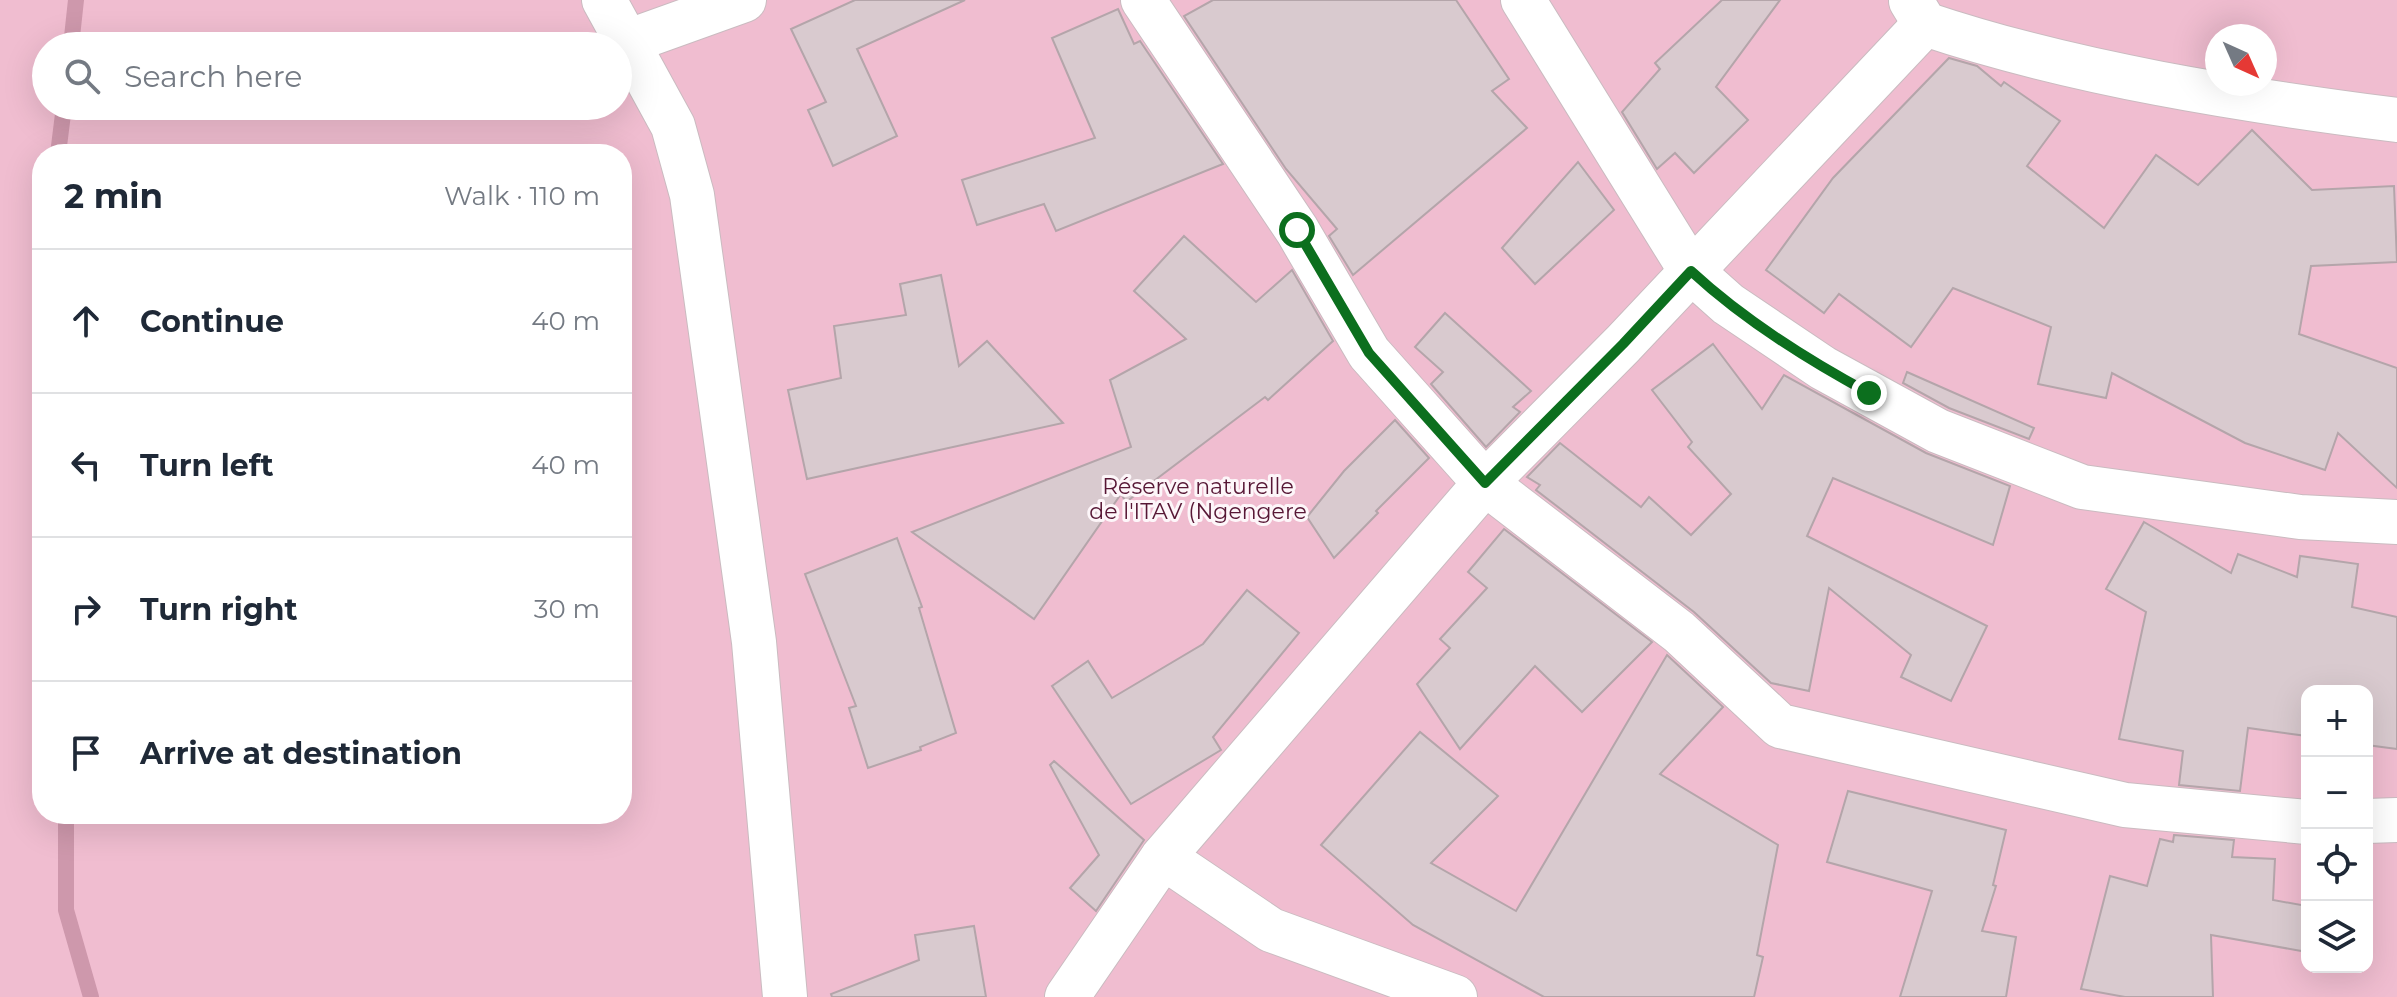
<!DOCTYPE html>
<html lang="en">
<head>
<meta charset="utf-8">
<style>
  :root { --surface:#fff; --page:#f6f6f7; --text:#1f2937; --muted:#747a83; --line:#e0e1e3 }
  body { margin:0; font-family:Montserrat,sans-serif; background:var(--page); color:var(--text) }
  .controls { position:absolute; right:24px; bottom:24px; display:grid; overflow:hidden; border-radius:16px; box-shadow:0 8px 32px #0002 }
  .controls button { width:72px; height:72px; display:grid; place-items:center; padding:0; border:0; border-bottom:2px solid var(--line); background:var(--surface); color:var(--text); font:40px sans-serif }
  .compass { position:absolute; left:2205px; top:24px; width:72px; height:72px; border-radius:50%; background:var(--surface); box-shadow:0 8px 32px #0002; rotate:135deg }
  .stop { position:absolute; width:24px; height:24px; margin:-18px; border:6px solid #0c6f1e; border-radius:50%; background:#fff }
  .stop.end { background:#0c6f1e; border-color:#fff; box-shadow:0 2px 8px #0008 }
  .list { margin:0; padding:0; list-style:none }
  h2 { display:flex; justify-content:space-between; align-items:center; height:104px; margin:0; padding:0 32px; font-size:34px }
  h2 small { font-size:26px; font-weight:400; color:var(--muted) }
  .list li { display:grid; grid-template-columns:52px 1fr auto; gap:24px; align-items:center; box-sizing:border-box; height:144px; padding:0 32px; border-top:2px solid var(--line) }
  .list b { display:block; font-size:30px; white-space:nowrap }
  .list em { font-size:26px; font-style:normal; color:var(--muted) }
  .icon { flex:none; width:44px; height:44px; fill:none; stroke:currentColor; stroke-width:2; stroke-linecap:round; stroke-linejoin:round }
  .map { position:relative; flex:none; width:2397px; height:997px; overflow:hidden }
  .search { position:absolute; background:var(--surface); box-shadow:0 8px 32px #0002; left:32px; top:32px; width:600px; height:88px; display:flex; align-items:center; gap:20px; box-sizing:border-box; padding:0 28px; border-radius:44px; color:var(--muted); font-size:30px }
  .panel { position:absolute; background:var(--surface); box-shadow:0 8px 32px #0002; left:32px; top:144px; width:600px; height:680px; border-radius:32px }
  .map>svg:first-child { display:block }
  .green { fill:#f0bdd0; fill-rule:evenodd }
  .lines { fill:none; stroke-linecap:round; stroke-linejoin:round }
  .stream { stroke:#ce98ac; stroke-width:16 }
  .building { fill:#d9cacf; stroke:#b4a5aa; stroke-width:2 }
  .minor-casing { stroke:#cabbc0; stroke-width:46 }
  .minor { stroke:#fff; stroke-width:44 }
  .route { stroke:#0c6f1e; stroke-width:10 }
  .labels { text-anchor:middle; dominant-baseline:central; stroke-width:6; stroke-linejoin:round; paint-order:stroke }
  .park-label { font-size:22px; fill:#571735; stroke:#fdf6f9 }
</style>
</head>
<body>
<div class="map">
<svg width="2397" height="997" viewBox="0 0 2397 997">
  <rect width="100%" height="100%" fill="#fdf6f9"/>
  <path class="green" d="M 0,0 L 2397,0 L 2397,997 L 0,997 ZM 2217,36 L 2265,36 L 2265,84 L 2217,84 ZM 46,46 L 618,46 L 618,106 L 46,106 ZM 42,154 L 622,154 L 622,814 L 42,814 ZM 2307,691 L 2367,691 L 2367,967 L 2307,967 Z"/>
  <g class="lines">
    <g class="stream">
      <path d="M 71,46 L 76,0"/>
      <path d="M 58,154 L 64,106"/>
      <path d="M 66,814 L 66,910 L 91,997"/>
    </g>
  </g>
  <g class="building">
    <path d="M 855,0 L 965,0 L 857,49 L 897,136 L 833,166 L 808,110 L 826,102 L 791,29 Z"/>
    <path d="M 1213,0 L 1456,0 L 1509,79 L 1492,91 L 1527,128 L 1353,275 L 1329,236 L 1337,229 L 1286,169 L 1184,16 Z"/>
    <path d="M 1722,0 L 1780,0 L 1716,87 L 1748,120 L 1694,173 L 1675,153 L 1657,169 L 1622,112 L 1660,69 L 1655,63 Z"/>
    <path d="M 1118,9 L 1134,44 L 1140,41 L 1223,164 L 1056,231 L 1044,204 L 977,225 L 962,180 L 1095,138 L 1052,38 Z"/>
    <path d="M 1949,58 L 1977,66 L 2001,86 L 2004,82 L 2060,121 L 2027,166 L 2104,228 L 2156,155 L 2198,185 L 2252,130 L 2312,190 L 2394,186 L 2397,262 L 2311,266 L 2299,334 L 2397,368 L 2397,488 L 2338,433 L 2325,470 L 2245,443 L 2112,373 L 2106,398 L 2038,384 L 2051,327 L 1953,288 L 1911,347 L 1839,294 L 1824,313 L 1766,270 L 1833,178 Z"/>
    <path d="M 1578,162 L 1614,210 L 1535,284 L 1502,248 Z"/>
    <path d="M 1184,236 L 1256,302 L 1292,270 L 1333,341 L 1268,400 L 1265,397 L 1126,502 L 1121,494 L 1034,619 L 912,532 L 1131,447 L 1110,380 L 1186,339 L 1134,291 Z"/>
    <path d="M 941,275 L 959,366 L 987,341 L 1063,423 L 807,479 L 788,390 L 841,378 L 834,326 L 906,315 L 900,284 Z"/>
    <path d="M 1445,313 L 1531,391 L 1513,407 L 1520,412 L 1486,447 L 1431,384 L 1443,372 L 1415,347 Z"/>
    <path d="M 1713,344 L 1762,409 L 1784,375 L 1926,453 L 2010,486 L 1993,545 L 1833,478 L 1807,536 L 1987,626 L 1951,701 L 1901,677 L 1911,655 L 1829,588 L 1809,691 L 1771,683 L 1694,612 L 1536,490 L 1540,485 L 1527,477 L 1560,443 L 1641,507 L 1649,497 L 1691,535 L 1731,494 L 1688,447 L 1692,442 L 1652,390 Z"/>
    <path d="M 1907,372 L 2034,428 L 2029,439 L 1949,408 L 1903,383 Z"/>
    <path d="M 1395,420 L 1429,458 L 1376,511 L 1378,513 L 1334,558 L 1307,517 L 1344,471 Z"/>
    <path d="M 2144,522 L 2231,573 L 2238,554 L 2297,577 L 2300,556 L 2358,564 L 2352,607 L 2397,617 L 2397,749 L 2367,745 L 2367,691 L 2307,691 L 2307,736 L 2248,728 L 2240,791 L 2179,785 L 2183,751 L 2119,739 L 2146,612 L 2106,589 Z"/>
    <path d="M 1504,529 L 1652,642 L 1582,712 L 1535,666 L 1460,749 L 1417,684 L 1450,648 L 1440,639 L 1487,588 L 1468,572 Z"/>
    <path d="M 897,538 L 922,607 L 919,608 L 956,733 L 920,747 L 921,750 L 868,768 L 849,708 L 856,706 L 805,574 Z"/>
    <path d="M 1247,590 L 1299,633 L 1213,737 L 1221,750 L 1131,804 L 1052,686 L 1088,661 L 1112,698 L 1203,644 Z"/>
    <path d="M 1667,655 L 1723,707 L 1660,774 L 1778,845 L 1757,955 L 1763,957 L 1754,997 L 1544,997 L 1413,925 L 1321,845 L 1420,732 L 1498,796 L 1431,863 L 1516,911 Z"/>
    <path d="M 1054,761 L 1144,840 L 1096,911 L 1070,888 L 1099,855 L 1050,765 Z"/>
    <path d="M 1848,791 L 2006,830 L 1993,885 L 1996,886 L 1982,931 L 2016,937 L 2006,997 L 1900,997 L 1932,891 L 1827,862 Z"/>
    <path d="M 2174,835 L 2234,840 L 2232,857 L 2275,859 L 2273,900 L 2307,906 L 2307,952 L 2211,935 L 2213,997 L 2125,997 L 2081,989 L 2110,876 L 2147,886 L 2160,839 L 2173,842 Z"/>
    <path d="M 974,926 L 986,997 L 832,997 L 831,994 L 919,960 L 915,935 Z"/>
  </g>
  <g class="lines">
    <defs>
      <g id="minor">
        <path d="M 604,0 L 673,126 L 692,195 L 754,642 L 785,997"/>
        <path d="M 1143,0 L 1297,230 L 1369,353 L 1485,483 L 1679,632 L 1780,726 L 2125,805 L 2307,822"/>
        <path d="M 1523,0 L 1691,271 L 1728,304 L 1823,368 L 1938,431 L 2082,487 L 2300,517 L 2397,522"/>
        <path d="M 1911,1 L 1925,24 C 2074,74 2241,100 2397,120"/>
        <path d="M 627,42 L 744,0"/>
        <path d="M 2367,821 L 2397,820"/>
        <path d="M 1163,857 L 1271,930 L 1455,997"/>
        <path d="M 1067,997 L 1163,857 L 1485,483 L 1623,344 L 1925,24"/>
      </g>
    </defs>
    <use href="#minor" class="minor-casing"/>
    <use href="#minor" class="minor"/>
  </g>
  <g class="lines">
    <path class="route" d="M 1297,230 L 1369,353 L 1485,483 L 1623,344 L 1691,271 C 1744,320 1806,359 1869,393"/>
  </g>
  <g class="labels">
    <g class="park-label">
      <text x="1198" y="486">Réserve naturelle<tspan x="1198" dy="25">de l'ITAV (Ngengere</tspan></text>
    </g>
  </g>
</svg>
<div class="controls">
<button>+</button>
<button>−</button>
<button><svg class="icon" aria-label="locate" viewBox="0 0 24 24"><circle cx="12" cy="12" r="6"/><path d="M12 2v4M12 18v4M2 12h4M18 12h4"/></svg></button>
<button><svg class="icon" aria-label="layers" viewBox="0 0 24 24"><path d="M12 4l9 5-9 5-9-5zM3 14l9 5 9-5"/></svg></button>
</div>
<svg class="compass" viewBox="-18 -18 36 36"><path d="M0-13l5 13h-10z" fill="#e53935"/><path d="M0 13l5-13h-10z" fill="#747a83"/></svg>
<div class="stop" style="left:1297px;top:230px"></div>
<div class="stop end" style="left:1869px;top:393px"></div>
<div class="search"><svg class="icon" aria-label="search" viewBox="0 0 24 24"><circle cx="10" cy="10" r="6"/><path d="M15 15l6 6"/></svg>Search here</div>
<section class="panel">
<h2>2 min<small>Walk · 110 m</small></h2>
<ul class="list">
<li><svg class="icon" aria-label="ahead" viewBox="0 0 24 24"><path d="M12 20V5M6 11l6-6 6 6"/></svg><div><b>Continue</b></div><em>40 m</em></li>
<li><svg class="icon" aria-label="left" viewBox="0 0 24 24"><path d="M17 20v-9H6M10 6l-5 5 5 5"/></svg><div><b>Turn left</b></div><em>40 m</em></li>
<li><svg class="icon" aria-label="right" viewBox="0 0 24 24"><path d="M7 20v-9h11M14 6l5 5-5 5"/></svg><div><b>Turn right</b></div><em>30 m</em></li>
<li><svg class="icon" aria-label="arrive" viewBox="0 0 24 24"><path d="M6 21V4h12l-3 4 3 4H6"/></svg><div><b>Arrive at destination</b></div></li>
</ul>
</section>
</div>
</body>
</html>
